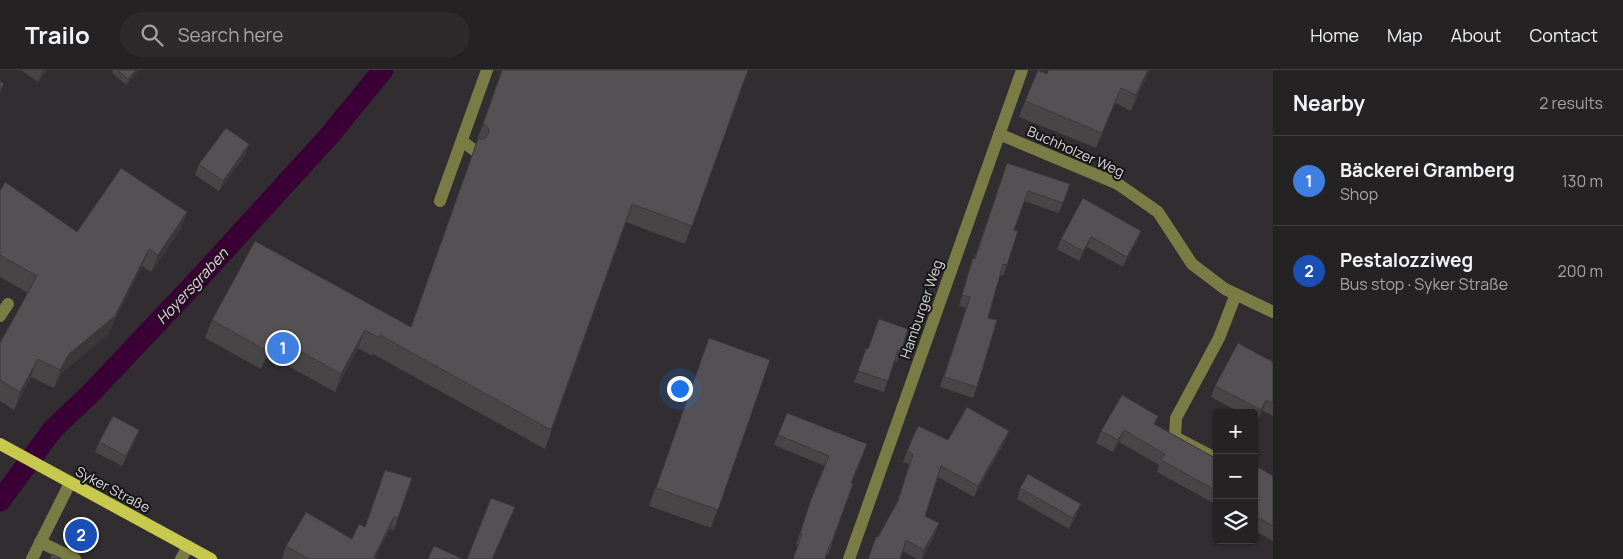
<!DOCTYPE html>
<html lang="en">
<head>
<meta charset="utf-8">
<style>
  :root { --surface:#252224; --page:#2d2a2c; --text:#f1f3f6; --muted:#a3a4a6; --line:#423f41; --accent:#8c9099 }
  body { margin:0; font-family:Manrope,sans-serif; background:var(--page); color:var(--text) }
  .controls { position:absolute; right:15px; bottom:15px; display:grid; overflow:hidden; border-radius:5px; box-shadow:0 1px 4px #0004 }
  .controls button { width:45px; height:45px; display:grid; place-items:center; padding:0; border:0; border-bottom:1px solid var(--line); background:var(--surface); color:var(--text); font:25px sans-serif }
  .you { position:absolute; left:679px; top:318px; width:18px; height:18px; margin:-12px; border:4px solid #fff; border-radius:50%; background:#1a73e8; box-shadow:0 0 0 8px #1a73e833 }
  .badge { display:grid; place-items:center; width:32px; height:32px; border-radius:50%; background:var(--accent); color:#fff; font-size:16px; font-weight:700 }
  .pin { position:absolute; translate:-50% -50%; border:2px solid #fff; box-shadow:0 1px 5px #0006 }
  .list { margin:0; padding:0; list-style:none }
  h2 { display:flex; justify-content:space-between; align-items:center; height:65px; margin:0; padding:0 20px; font-size:21px }
  h2 small { font-size:16px; font-weight:400; color:var(--muted) }
  .list li { display:grid; grid-template-columns:32px 1fr auto; gap:15px; align-items:center; box-sizing:border-box; height:90px; padding:0 20px; border-top:1px solid var(--line) }
  .list b { display:block; font-size:19px; white-space:nowrap }
  .list p { margin:0; font-size:16px; white-space:nowrap; color:var(--muted) }
  .list em { font-size:16px; font-style:normal; color:var(--muted) }
  .icon { flex:none; width:28px; height:28px; fill:none; stroke:currentColor; stroke-width:2; stroke-linecap:round; stroke-linejoin:round }
  .map { position:relative; flex:none; width:1273px; height:489px; overflow:hidden }
  header { display:flex; align-items:center; gap:30px; box-sizing:border-box; height:70px; padding:0 25px; background:var(--surface); border-bottom:1px solid var(--line) }
  header strong { font-size:24px }
  nav { display:flex; gap:28px; margin-inline-start:auto; font-size:18px }
  .search { width:350px; height:45px; background:var(--page); display:flex; align-items:center; gap:12px; box-sizing:border-box; padding:0 18px; border-radius:28px; color:var(--muted); font-size:19px }
  main { display:flex }
  aside { flex:1; background:var(--surface) }
  .map>svg:first-child { display:block }
  .lines { fill:none; stroke-linecap:round; stroke-linejoin:round }
  .canal { stroke:#3a0036; stroke-width:21 }
  .minor { stroke:#7a7c45; stroke-width:12 }
  .major { stroke:#c7c94f; stroke-width:12 }
  .wall { fill:#484547 }
  .shaded-wall { fill:#3b383a }
  .building { fill:#545053; stroke:#3b383a }
  .labels { text-anchor:middle; dominant-baseline:central; stroke-width:4; stroke-linejoin:round; paint-order:stroke }
  .street-label { font-size:14px; fill:#dbd9db; stroke:#171617 }
  .water-label { font-size:15px; font-style:italic; fill:#f8c3f0; stroke:#171617 }
</style>
</head>
<body>
<header>
<strong>Trailo</strong>
<div class="search"><svg class="icon" aria-label="search" viewBox="0 0 24 24"><circle cx="10" cy="10" r="6"/><path d="M15 15l6 6"/></svg>Search here</div>
<nav><a>Home</a><a>Map</a><a>About</a><a>Contact</a></nav>
</header>
<main>
<div class="map">
<svg width="1273" height="489" viewBox="0 0 1273 489">
  <rect width="100%" height="100%" fill="#312d30"/>
  <g class="lines">
    <path class="canal" d="M 0,431 L 53,359 L 90,324 L 194,214 L 329,66 L 383,0"/>
    <g class="minor">
      <path d="M 999,64 L 1118,114 L 1158,142 L 1192,194 L 1225,219 L 1273,242"/>
      <path d="M 462,71 L 474,80"/>
      <path d="M 440,131 L 487,0"/>
      <path d="M 0,246 L 8,234"/>
      <path d="M 1217,389 L 1175,367 L 1176,348 L 1219,268 L 1236,224"/>
      <path d="M 40,472 L 75,489"/>
      <path d="M 32,489 L 70,413"/>
      <path d="M 181,489 L 188,476"/>
      <path d="M 849,489 L 1022,0"/>
    </g>
    <path class="major" d="M 0,374 L 211,489"/>
  </g>
  <g class="wall">
    <path d="M 21,0 L 47,0 L 38,12 Z"/>
    <path d="M 113,0 L 139,0 L 126,15 L 112,3 Z"/>
    <path d="M 502,0 L 748,0 L 685,174 L 626,152 L 545,379 L 373,284 L 372,286 L 358,278 L 335,322 L 268,285 L 261,299 L 205,268 L 212,250 L 411,257 Z"/>
    <path d="M 1150,0 L 1131,41 L 1115,33 L 1096,78 L 1019,47 L 1025,31 L 1047,4 Z"/>
    <path d="M 249,74 L 245,85 L 219,121 L 195,105 L 199,94 Z"/>
    <path d="M 1007,93 L 1070,114 L 1059,143 L 1024,131 L 1014,160 L 1007,195 L 1003,206 L 1000,205 L 988,248 L 977,317 L 973,328 L 940,317 L 966,238 L 959,236 L 969,199 L 973,188 L 974,189 Z"/>
    <path d="M 0,121 L 77,162 L 187,142 L 180,160 L 151,202 L 142,196 L 108,264 L 62,302 L 54,318 L 31,307 L 14,340 L 0,331 L 0,273 L 28,223 L 0,207 Z"/>
    <path d="M 1141,161 L 1137,171 L 1123,197 L 1087,177 L 1079,191 L 1057,179 L 1061,169 Z"/>
    <path d="M 908,259 L 897,292 L 894,291 L 884,322 L 854,312 L 866,278 L 868,279 Z"/>
    <path d="M 709,268 L 770,290 L 711,458 L 649,436 Z"/>
    <path d="M 1273,292 L 1273,346 L 1263,341 L 1257,351 L 1254,350 L 1254,343 L 1241,343 L 1211,327 L 1215,316 Z"/>
    <path d="M 1158,346 L 1155,355 L 1217,389 L 1217,435 L 1157,402 L 1159,395 L 1119,372 L 1113,382 L 1096,373 L 1101,361 Z"/>
    <path d="M 139,360 L 135,371 L 122,396 L 95,382 L 99,372 Z"/>
    <path d="M 1009,361 L 1005,371 L 974,427 L 938,407 L 925,446 L 935,464 L 922,489 L 917,489 L 878,467 L 897,433 L 909,394 L 903,392 L 907,381 L 948,370 Z"/>
    <path d="M 778,365 L 867,374 L 851,413 L 853,414 L 828,485 L 796,474 L 807,442 L 825,396 L 774,375 Z"/>
    <path d="M 1254,399 L 1273,406 L 1273,471 L 1254,460 Z"/>
    <path d="M 412,408 L 394,460 L 390,459 L 375,488 L 378,489 L 284,489 L 282,488 L 286,476 L 352,469 L 365,457 Z"/>
    <path d="M 1020,418 L 1077,445 L 1069,459 L 1017,429 Z"/>
  </g>
  <g class="shaded-wall">
    <path d="M 43,0 L 47,0 L 38,12 L 42,2 Z"/>
    <path d="M 136,0 L 139,0 L 126,15 L 128,9 Z"/>
    <path d="M 1148,0 L 1150,0 L 1131,41 L 1136,25 Z"/>
    <path d="M 4,14 L 0,25 L 0,20 Z"/>
    <path d="M 249,74 L 245,85 L 219,121 L 223,111 Z"/>
    <path d="M 187,142 L 180,160 L 151,202 L 158,185 Z"/>
    <path d="M 1141,161 L 1137,171 L 1123,197 L 1127,187 Z"/>
    <path d="M 1091,167 L 1087,177 L 1079,191 L 1083,181 Z"/>
    <path d="M 149,179 L 142,196 L 108,264 L 62,302 L 54,318 L 60,300 L 69,284 Z"/>
    <path d="M 365,260 L 358,278 L 335,322 L 341,304 Z"/>
    <path d="M 275,267 L 268,285 L 261,299 L 267,281 Z"/>
    <path d="M 38,289 L 31,307 L 14,340 L 20,322 Z"/>
    <path d="M 1266,330 L 1263,341 L 1257,351 L 1261,340 Z"/>
    <path d="M 139,360 L 135,371 L 122,396 L 126,386 Z"/>
    <path d="M 1124,360 L 1119,372 L 1113,382 L 1118,370 Z"/>
    <path d="M 1009,361 L 1005,371 L 974,427 L 978,416 Z"/>
    <path d="M 867,374 L 863,385 L 847,424 L 851,413 Z"/>
    <path d="M 1081,434 L 1077,445 L 1069,459 L 1073,448 Z"/>
    <path d="M 515,437 L 510,449 L 493,489 L 492,489 Z"/>
    <path d="M 394,447 L 390,459 L 375,489 L 373,489 Z"/>
    <path d="M 939,453 L 935,464 L 921,489 L 924,480 Z"/>
  </g>
  <g class="building">
    <path d="M 117,0 L 136,0 L 128,9 Z"/>
    <path d="M 502,0 L 748,0 L 692,156 L 632,134 L 551,360 L 380,265 L 379,268 L 365,260 L 341,304 L 275,267 L 267,281 L 212,250 L 255,171 L 411,257 L 478,69 L 484,69 L 489,63 L 488,58 L 483,54 Z"/>
    <path d="M 1038,0 L 1047,4 L 1048,0 L 1148,0 L 1136,25 L 1121,18 L 1102,63 L 1025,31 Z"/>
    <path d="M 0,11 L 4,14 L 0,20 Z"/>
    <path d="M 226,58 L 249,74 L 223,111 L 199,94 Z"/>
    <path d="M 1007,93 L 1070,114 L 1063,133 L 1028,121 L 1014,160 L 1018,161 L 1007,195 L 1003,194 L 988,248 L 997,250 L 977,317 L 944,307 L 970,227 L 962,225 L 973,188 L 975,189 Z"/>
    <path d="M 121,98 L 187,142 L 158,185 L 149,179 L 115,246 L 69,284 L 60,300 L 38,289 L 20,322 L 0,310 L 0,273 L 37,206 L 0,185 L 0,121 L 5,112 L 77,162 Z"/>
    <path d="M 1083,128 L 1141,161 L 1127,187 L 1091,167 L 1083,181 L 1061,169 Z"/>
    <path d="M 879,249 L 908,259 L 901,281 L 898,280 L 888,311 L 858,301 L 866,278 L 868,279 Z"/>
    <path d="M 709,268 L 770,290 L 718,440 L 656,418 Z"/>
    <path d="M 1238,273 L 1273,292 L 1273,333 L 1266,330 L 1261,340 L 1215,316 Z"/>
    <path d="M 1122,325 L 1158,346 L 1154,354 L 1217,389 L 1217,421 L 1161,390 L 1165,384 L 1124,360 L 1118,370 L 1101,361 Z"/>
    <path d="M 967,337 L 1009,361 L 978,416 L 941,396 L 925,446 L 939,453 L 924,480 L 906,470 L 900,489 L 868,489 L 876,467 L 878,467 L 898,431 L 913,384 L 907,381 L 918,356 L 948,370 Z"/>
    <path d="M 787,343 L 867,374 L 851,413 L 853,414 L 831,474 L 830,474 L 825,489 L 793,489 L 802,464 L 800,464 L 810,432 L 829,386 L 778,365 Z"/>
    <path d="M 113,346 L 139,360 L 126,386 L 99,372 Z"/>
    <path d="M 1256,396 L 1273,406 L 1273,456 L 1254,445 L 1254,399 Z"/>
    <path d="M 385,400 L 412,408 L 398,448 L 394,447 L 374,487 L 378,489 L 309,489 L 286,476 L 306,442 L 352,469 L 359,454 L 365,457 Z"/>
    <path d="M 1028,404 L 1081,434 L 1073,448 L 1020,418 Z"/>
    <path d="M 491,428 L 515,437 L 492,489 L 467,489 Z"/>
    <path d="M 434,476 L 463,489 L 428,489 Z"/>
    <path d="M 52,484 L 62,489 L 50,489 Z"/>
  </g>
  <g class="labels">
    <g class="street-label">
      <text transform="translate(1076 81) rotate(24)">Buchholzer Weg</text>
      <text transform="translate(921 239) rotate(-71)">Hamburger Weg</text>
      <text transform="translate(113 419) rotate(28)">Syker Straße</text>
    </g>
    <g class="water-label">
      <text transform="translate(192 216) rotate(-47)">Hoyersgraben</text>
    </g>
  </g>
</svg>
<div class="controls">
<button>+</button>
<button>−</button>
<button><svg class="icon" aria-label="layers" viewBox="0 0 24 24"><path d="M12 4l9 5-9 5-9-5zM3 14l9 5 9-5"/></svg></button>
</div>
<div class="you"></div>
<div class="pin badge" style="left:283px;top:278px;background:#3f7fe0">1</div>
<div class="pin badge" style="left:81px;top:465px;background:#1a4fb4">2</div>
</div>
<aside>
<h2>Nearby<small>2 results</small></h2>
<ul class="list">
<li><span class="badge" style="background:#3f7fe0">1</span><div><b>Bäckerei Gramberg</b><p>Shop</p></div><em>130 m</em></li>
<li><span class="badge" style="background:#1a4fb4">2</span><div><b>Pestalozziweg</b><p>Bus stop · Syker Straße</p></div><em>200 m</em></li>
</ul>
</aside>
</main>
</body>
</html>
